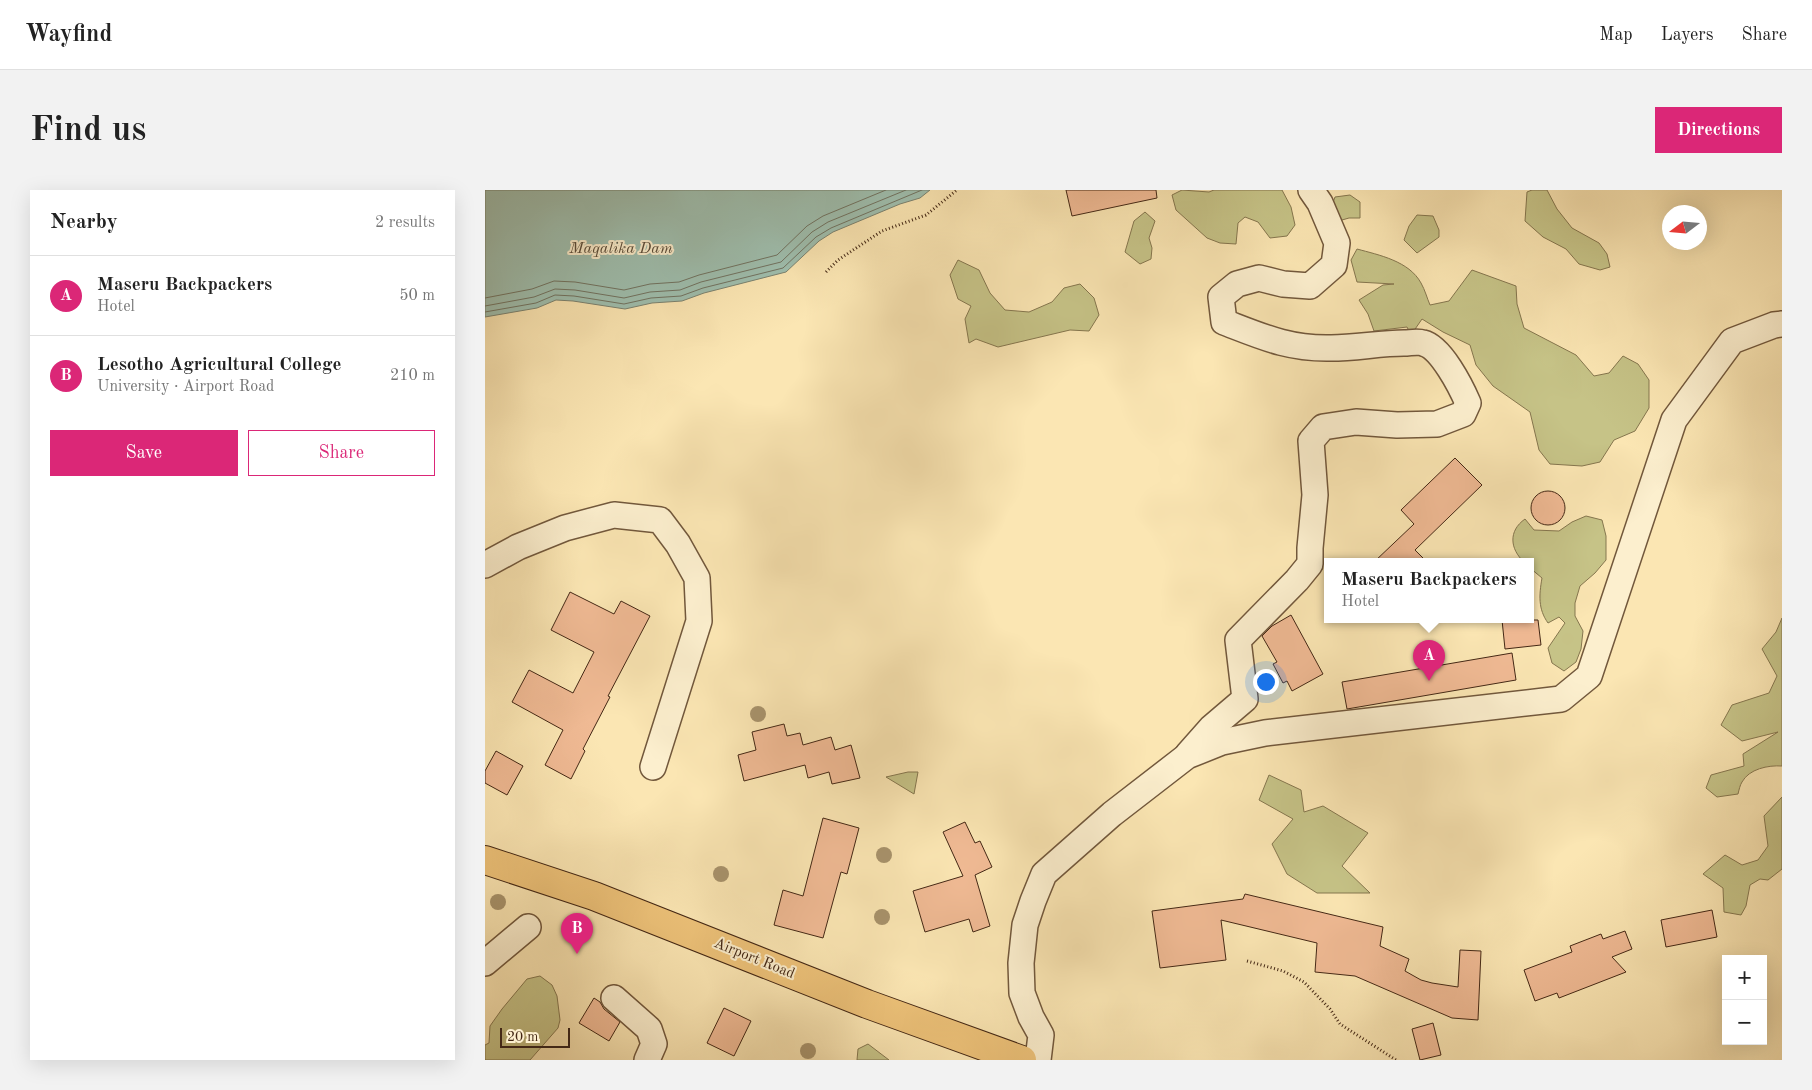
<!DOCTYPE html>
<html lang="en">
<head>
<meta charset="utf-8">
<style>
  :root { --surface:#fff; --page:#f2f2f2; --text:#222; --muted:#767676; --line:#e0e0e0; --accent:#db2777 }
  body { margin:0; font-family:"Old Standard TT",serif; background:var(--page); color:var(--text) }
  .controls { position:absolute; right:15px; bottom:15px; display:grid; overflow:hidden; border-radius:0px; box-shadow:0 5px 20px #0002 }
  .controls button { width:45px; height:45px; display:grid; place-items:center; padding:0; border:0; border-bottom:1px solid var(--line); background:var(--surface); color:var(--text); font:25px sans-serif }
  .compass { position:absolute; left:1177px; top:15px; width:45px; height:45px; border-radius:50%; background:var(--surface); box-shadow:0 5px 20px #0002; rotate:254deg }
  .scale { position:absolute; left:15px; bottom:12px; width:70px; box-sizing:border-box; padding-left:5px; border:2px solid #442815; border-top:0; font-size:14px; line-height:18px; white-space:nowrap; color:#442815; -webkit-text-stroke:4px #fcefce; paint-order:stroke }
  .you { position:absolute; left:780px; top:491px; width:18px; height:18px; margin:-12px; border:4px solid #fff; border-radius:50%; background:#1a73e8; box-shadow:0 0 0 8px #1a73e833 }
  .badge { display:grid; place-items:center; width:32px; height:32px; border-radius:50%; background:var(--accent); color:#fff; font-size:16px; font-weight:700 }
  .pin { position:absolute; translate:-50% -41px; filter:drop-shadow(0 1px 2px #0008) }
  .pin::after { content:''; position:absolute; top:26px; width:18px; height:15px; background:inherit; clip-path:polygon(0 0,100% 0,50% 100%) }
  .popup { position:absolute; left:839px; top:368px; width:210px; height:65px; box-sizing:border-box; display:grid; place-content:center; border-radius:0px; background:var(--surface); filter:drop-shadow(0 1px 4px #0005); font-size:16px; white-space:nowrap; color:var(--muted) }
  .popup b { font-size:19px; color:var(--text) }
  .popup::after { content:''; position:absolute; left:50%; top:100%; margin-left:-10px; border:10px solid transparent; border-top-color:var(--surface) }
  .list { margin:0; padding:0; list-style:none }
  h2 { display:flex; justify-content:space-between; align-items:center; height:65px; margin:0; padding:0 20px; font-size:21px }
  h2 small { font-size:16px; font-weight:400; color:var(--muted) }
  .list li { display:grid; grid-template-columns:32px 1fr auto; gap:15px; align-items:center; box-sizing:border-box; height:80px; padding:0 20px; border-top:1px solid var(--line) }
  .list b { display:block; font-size:19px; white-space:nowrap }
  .list p { margin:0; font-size:16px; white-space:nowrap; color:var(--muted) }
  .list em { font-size:16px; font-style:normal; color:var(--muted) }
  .actions { display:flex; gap:10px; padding:15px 20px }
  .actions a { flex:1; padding:11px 0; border:1px solid var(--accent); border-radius:0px; text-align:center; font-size:18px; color:var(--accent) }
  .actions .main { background:var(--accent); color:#fff }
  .map { position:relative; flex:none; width:1297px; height:870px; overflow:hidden; border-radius:0px }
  header { display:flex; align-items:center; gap:30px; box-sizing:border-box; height:70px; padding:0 25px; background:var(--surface); border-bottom:1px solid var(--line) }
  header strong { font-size:24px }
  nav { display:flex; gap:28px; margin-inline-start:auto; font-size:18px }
  .intro { display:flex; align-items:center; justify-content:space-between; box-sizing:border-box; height:120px; padding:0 30px }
  h1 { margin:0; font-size:35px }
  .button { padding:12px 22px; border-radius:0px; background:var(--accent); color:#fff; font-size:18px; font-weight:700 }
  main { display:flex; gap:30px; padding:0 30px }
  aside { flex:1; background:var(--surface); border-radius:0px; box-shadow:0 5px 20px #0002 }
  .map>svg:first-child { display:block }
  .green { fill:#c6c387; stroke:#85764e }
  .water { fill:#9fbfaf; stroke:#7b8371 }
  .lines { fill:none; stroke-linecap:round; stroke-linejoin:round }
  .shore { stroke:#727462; stroke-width:1 }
  .building { fill:#f0ba94; stroke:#442815 }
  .minor-casing { stroke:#72583c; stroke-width:28 }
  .major-casing { stroke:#442815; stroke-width:30 }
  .path { stroke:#442815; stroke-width:3; stroke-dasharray:1 2.5; stroke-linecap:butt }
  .minor { stroke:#fcefce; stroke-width:25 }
  .major { stroke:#eec37a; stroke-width:28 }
  .tree { fill:#a8936c }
  .labels { text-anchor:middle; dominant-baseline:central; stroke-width:4; stroke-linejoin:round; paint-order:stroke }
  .street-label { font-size:15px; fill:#442815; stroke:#fcefce }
  .water-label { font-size:16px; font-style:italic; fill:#5b4e3c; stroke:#fcefce }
</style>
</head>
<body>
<header>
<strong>Wayfind</strong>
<nav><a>Map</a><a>Layers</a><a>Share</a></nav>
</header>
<div class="intro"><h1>Find us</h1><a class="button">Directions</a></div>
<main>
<aside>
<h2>Nearby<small>2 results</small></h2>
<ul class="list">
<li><span class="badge">A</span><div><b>Maseru Backpackers</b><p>Hotel</p></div><em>50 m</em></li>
<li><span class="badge">B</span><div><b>Lesotho Agricultural College</b><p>University · Airport Road</p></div><em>210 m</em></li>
</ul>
<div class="actions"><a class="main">Save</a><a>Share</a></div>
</aside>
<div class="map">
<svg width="1297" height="870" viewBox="0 0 1297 870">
  <rect width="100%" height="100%" fill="#fbe6b3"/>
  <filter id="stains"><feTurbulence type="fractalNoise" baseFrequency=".004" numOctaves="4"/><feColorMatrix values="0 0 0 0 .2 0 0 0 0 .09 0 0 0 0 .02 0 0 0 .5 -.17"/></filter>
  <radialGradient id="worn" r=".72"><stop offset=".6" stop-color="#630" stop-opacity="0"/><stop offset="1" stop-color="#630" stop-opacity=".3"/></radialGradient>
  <g class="green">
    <path d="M 697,0 L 724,2 L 729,0 L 797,0 L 806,17 L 810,35 L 802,46 L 785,48 L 773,32 L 760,27 L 753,33 L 751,54 L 735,53 L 722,48 L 691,20 L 687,5 Z"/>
    <path d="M 1047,0 L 1062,0 L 1072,19 L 1087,38 L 1114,53 L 1122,64 L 1125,77 L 1115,80 L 1094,74 L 1081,59 L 1058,47 L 1040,31 L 1042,2 Z"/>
    <path d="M 865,5 L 875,12 L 875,28 L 864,28 L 850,32 L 843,26 L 850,7 Z"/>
    <path d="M 660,22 L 670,31 L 664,48 L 667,58 L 666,69 L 655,74 L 640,62 L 649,31 Z"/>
    <path d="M 932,25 L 948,26 L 954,40 L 954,47 L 932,63 L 919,50 L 924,36 Z"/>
    <path d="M 872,59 C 894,65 924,71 936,93 C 940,100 942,108 945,115 L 964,111 L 987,80 L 1031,96 L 1032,114 L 1039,138 L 1091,165 L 1109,186 L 1124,183 L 1138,166 L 1153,174 L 1164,190 L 1164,218 L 1150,241 L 1129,250 L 1115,272 L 1097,276 L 1065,274 L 1054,260 L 1045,222 L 1008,196 L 991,175 L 985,155 L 958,142 L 937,129 L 926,145 L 922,137 L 889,141 L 883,124 L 874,110 L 898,95 L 909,94 L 872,92 L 866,70 Z"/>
    <path d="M 473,70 L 494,80 L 505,103 L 520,120 L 544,122 L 567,112 L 579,98 L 595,94 L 609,108 L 614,125 L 604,141 L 585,140 L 513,157 L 491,149 L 484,153 L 480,129 L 486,116 L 473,109 L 465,85 Z"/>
    <path d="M 1101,326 L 1117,330 L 1121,346 L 1121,370 L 1110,383 L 1095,396 L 1090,413 L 1090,426 L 1098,441 L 1096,459 L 1091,472 L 1079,481 L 1067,473 L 1063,458 L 1080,433 L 1074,427 L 1063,433 C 1053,419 1054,405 1057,388 L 1045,378 L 1045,372 L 1039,372 C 1025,359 1023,341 1040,329 L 1049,340 L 1074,341 L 1087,332 Z"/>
    <path d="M 1297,428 L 1297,576 C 1283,575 1264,579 1257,592 C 1255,595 1254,600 1253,604 L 1232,607 L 1221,598 L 1226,585 L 1259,576 L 1258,564 L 1293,542 L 1257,551 L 1236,535 L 1247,515 L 1284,503 L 1292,486 L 1277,459 L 1291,442 Z"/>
    <path d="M 423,582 L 433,582 L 429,604 L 401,587 Z"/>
    <path d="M 784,585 L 816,600 L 819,622 L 838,616 L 883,643 L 857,676 L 885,703 L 832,703 L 802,684 L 787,654 L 808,629 L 774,610 Z"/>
    <path d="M 1297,607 L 1297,679 L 1283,690 L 1275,689 L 1265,695 L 1261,716 L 1256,725 L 1239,722 L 1238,698 L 1218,684 L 1240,665 L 1257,675 L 1273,670 L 1283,656 L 1279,626 Z"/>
    <path d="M 55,786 L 67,795 L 72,806 L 75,830 L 73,838 L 45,870 L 0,870 L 0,855 L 4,853 L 5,836 L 17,819 L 42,789 Z"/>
    <path d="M 383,854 L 404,870 L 372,870 L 373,859 Z"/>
  </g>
  <path class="water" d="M 0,0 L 445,0 L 435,8 L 415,14 L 348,42 L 334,51 L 301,82 L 219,103 L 197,111 L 167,113 L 140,119 L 88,111 L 71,110 L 52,118 L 0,127 Z"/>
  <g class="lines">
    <g class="shore">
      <path d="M 0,108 L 47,99 L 69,91 L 90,92 L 139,100 L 165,94 L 194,92 L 214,85 L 292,65 L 322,36 L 338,26 L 401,0"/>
      <path d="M 0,116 L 49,107 L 70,99 L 90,100 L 139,108 L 165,102 L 195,100 L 216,92 L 296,72 L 327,42 L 343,32 L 421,0"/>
      <path d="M 0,122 L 51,113 L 70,105 L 89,106 L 139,114 L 166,108 L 196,106 L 218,98 L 298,78 L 331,47 L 346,38 L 437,0"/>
    </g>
  </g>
  <g class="building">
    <path d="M 581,0 L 671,0 L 672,8 L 587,26 Z"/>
    <path d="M 970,268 L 997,295 L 930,360 L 942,372 L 889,372 L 929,334 L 916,320 Z"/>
    <circle cx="1063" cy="318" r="17"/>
    <path d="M 85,402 L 129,424 L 136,411 L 165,426 L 123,506 L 125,507 L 98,559 L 100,561 L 86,589 L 60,575 L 78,540 L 27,512 L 44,480 L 88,503 L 109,462 L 66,440 Z"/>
    <path d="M 806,425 L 838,484 L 807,501 L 802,491 L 798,493 L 788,474 L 792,472 L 777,446 L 787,436 Z"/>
    <path d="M 1017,430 L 1053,430 L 1056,455 L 1020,459 Z"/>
    <path d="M 1027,463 L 1031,490 L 862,519 L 857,492 Z"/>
    <path d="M 299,534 L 302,546 L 315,543 L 318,555 L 346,547 L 350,560 L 366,555 L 375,588 L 347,594 L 344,582 L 323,588 L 320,575 L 259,591 L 253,565 L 271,560 L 267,542 Z"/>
    <path d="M 11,561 L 38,576 L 22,605 L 0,593 L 0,581 Z"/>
    <path d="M 338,628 L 374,638 L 362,684 L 356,682 L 338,748 L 289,735 L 298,700 L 318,706 Z"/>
    <path d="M 480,632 L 490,653 L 495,651 L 507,677 L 490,685 L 505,736 L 488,742 L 484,729 L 440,742 L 428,701 L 478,686 L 458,642 Z"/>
    <path d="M 760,704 L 898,737 L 895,756 L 924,769 L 920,781 L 936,790 L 947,793 L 973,797 L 975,760 L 996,761 L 993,830 L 967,828 L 870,786 L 830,782 L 832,753 L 736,730 L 741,770 L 675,778 L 667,721 L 758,709 Z"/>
    <path d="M 1227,720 L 1232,747 L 1181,757 L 1176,730 Z"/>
    <path d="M 1140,741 L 1147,759 L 1127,767 L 1141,782 L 1074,808 L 1072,803 L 1050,811 L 1039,780 L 1087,762 L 1085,756 L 1116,744 L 1118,749 Z"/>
    <path d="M 109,808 L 115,812 L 119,819 L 135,832 L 124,851 L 94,833 Z"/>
    <path d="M 239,818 L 266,831 L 249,866 L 222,853 Z"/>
    <path d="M 948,833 L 956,865 L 935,870 L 927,839 Z"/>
  </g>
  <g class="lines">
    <defs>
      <g id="minor">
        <path d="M 0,375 L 33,357 L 80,338 L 129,325 L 175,330 L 193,354 L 212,388 L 214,431 L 168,577"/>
        <path d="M 703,564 L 726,538 L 760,509 L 753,450 L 812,390 L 825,374 L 825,358 L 830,305 L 826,251 L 838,237 L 871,232 L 912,235 L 952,234 L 978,224 L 983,213 C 976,197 956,157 938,153 C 932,151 925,153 919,153 C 895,153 871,158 846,158 C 804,159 778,147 739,132 L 736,107 L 752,94 L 774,88 L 798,94 L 825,96 L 849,75 L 852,53 L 835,13 L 826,0"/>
        <path d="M 0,773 L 43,737"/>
        <path d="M 129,808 L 164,839 L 169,854 L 162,870"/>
        <path d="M 553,870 L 556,845 L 546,827 L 537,803 L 536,773 L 540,735 L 548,711 L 559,684 L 627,624 L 702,566 L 737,552 L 780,543 L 1076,509 L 1104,486 L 1189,230 L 1247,151 L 1289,135 L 1297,134"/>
      </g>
      <path id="major" d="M 0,670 L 109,706 L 382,814 L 537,870"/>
    </defs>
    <use href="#minor" class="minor-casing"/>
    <use href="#major" class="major-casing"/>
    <g class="path">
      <path d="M 341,82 L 353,70 L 397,41 L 441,25 L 472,0"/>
      <path d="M 762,771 L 798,781 L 819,792 L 845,819 L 855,834 L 911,870"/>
    </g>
    <use href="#minor" class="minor"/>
    <use href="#major" class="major"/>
  </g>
  <g class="tree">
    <circle cx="273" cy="524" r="8"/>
    <circle cx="399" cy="665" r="8"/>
    <circle cx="236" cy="684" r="8"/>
    <circle cx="13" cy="712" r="8"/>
    <circle cx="397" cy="727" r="8"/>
    <circle cx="323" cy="861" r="8"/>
  </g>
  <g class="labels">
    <g class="street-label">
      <text transform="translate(269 769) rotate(22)">Airport Road</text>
    </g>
    <g class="water-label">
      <text x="136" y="59">Maqalika Dam</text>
    </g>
  </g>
  <rect width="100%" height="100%" filter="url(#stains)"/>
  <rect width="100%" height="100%" fill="url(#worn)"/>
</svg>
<div class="controls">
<button>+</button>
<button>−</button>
</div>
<svg class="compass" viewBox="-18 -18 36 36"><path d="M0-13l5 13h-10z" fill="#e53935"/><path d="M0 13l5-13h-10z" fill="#767676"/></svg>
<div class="scale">20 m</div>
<div class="you"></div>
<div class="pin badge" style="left:944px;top:491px">A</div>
<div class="popup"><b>Maseru Backpackers</b>Hotel</div>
<div class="pin badge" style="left:92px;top:764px">B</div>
</div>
</main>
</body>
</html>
